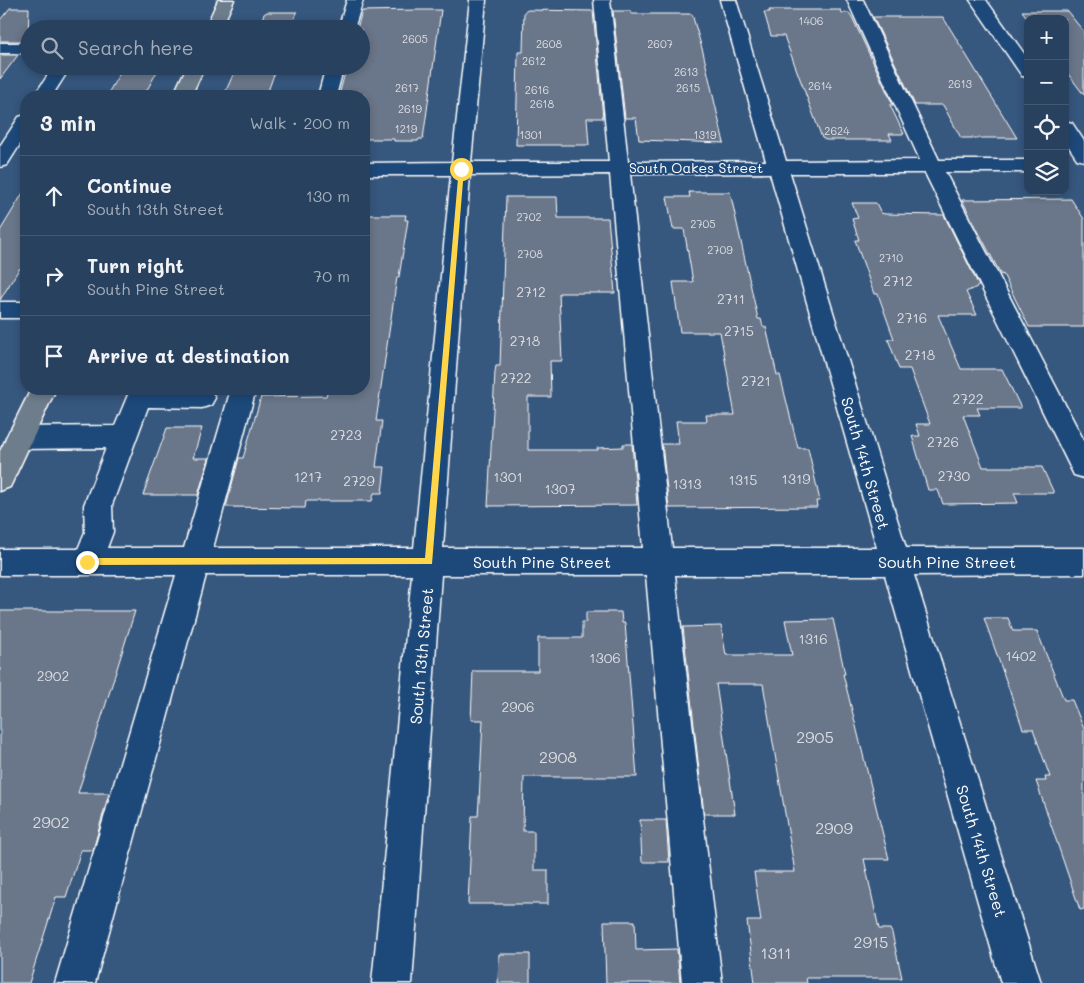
<!DOCTYPE html>
<html lang="en">
<head>
<meta charset="utf-8">
<style>
  :root { --surface:#28415e; --page:#304864; --text:#f1f3f6; --muted:#a5afbc; --line:#445a73 }
  body { margin:0; font-family:Mali,sans-serif; background:var(--page); color:var(--text) }
  .controls { position:absolute; right:15px; top:15px; display:grid; overflow:hidden; border-radius:10px; box-shadow:0 2px 8px #0003 }
  .controls button { width:45px; height:45px; display:grid; place-items:center; padding:0; border:0; border-bottom:1px solid var(--line); background:var(--surface); color:var(--text); font:25px sans-serif }
  .stop { position:absolute; width:15px; height:15px; margin:-11px; border:4px solid #ffd54a; border-radius:50%; background:#fff }
  .stop.end { background:#ffd54a; border-color:#fff; box-shadow:0 1px 5px #0008 }
  .list { margin:0; padding:0; list-style:none }
  h2 { display:flex; justify-content:space-between; align-items:center; height:65px; margin:0; padding:0 20px; font-size:21px }
  h2 small { font-size:16px; font-weight:400; color:var(--muted) }
  .list li { display:grid; grid-template-columns:32px 1fr auto; gap:15px; align-items:center; box-sizing:border-box; height:80px; padding:0 20px; border-top:1px solid var(--line) }
  .list b { display:block; font-size:19px; white-space:nowrap }
  .list p { margin:0; font-size:16px; white-space:nowrap; color:var(--muted) }
  .list em { font-size:16px; font-style:normal; color:var(--muted) }
  .icon { flex:none; width:28px; height:28px; fill:none; stroke:currentColor; stroke-width:2; stroke-linecap:round; stroke-linejoin:round }
  .map { position:relative; flex:none; width:1084px; height:983px; overflow:hidden }
  .search { position:absolute; background:var(--surface); box-shadow:0 2px 8px #0003; left:20px; top:20px; width:350px; height:55px; display:flex; align-items:center; gap:12px; box-sizing:border-box; padding:0 18px; border-radius:28px; color:var(--muted); font-size:19px }
  .panel { position:absolute; background:var(--surface); box-shadow:0 2px 8px #0003; left:20px; top:90px; width:350px; height:305px; border-radius:20px }
  .map>svg:first-child { display:block }
  .building { fill:#6b7689; stroke:#fff }
  .lines { fill:none; stroke-linecap:round; stroke-linejoin:round }
  .minor-casing { stroke:#fff; stroke-width:3 }
  .major-casing { stroke:#fff; stroke-width:3 }
  .minor { fill:#1f4a7a; fill-rule:evenodd }
  .major { fill:#6d7d8c; fill-rule:evenodd }
  .route { fill:#ffd54a }
  .labels { text-anchor:middle; dominant-baseline:central; stroke-width:4; stroke-linejoin:round; paint-order:stroke }
  .far-number-label { font-size:11px; fill:#dadde2 }
  .far-street-label { font-size:14px; fill:#fff; stroke:#1f4a7a }
  .number-label { font-size:14px; fill:#dadde2 }
  .street-label { font-size:16px; fill:#fff; stroke:#1f4a7a }
  .near-number-label { font-size:16px; fill:#dadde2 }
</style>
</head>
<body>
<div class="map">
<svg width="1084" height="983" viewBox="0 0 1084 983">
  <rect width="100%" height="100%" fill="#36577e"/>
  <filter id="ink" filterUnits="userSpaceOnUse"><feTurbulence type="fractalNoise" baseFrequency=".02" numOctaves="2"/><feDisplacementMap in="SourceGraphic" scale="10" xChannelSelector="R" yChannelSelector="G"/><feConvolveMatrix kernelMatrix="1 2 1 2 8 2 1 2 1" color-interpolation-filters="sRGB"/></filter>
  <g filter="url(#ink)">
    <g class="building">
      <path d="M 10,8 L 29,8 L 28,41 L 0,41 L 0,20 Z"/>
      <path d="M 418,10 L 441,10 L 423,139 L 419,139 L 418,141 L 394,141 L 394,139 L 364,139 L 364,95 L 339,95 L 347,66 L 361,66 L 361,29 L 357,29 L 362,11 Z"/>
      <path d="M 528,10 L 593,11 L 603,118 L 587,118 L 589,145 L 516,145 L 518,52 L 523,52 L 524,12 Z"/>
      <path d="M 769,10 L 841,10 L 842,13 L 849,13 L 852,17 L 893,105 L 890,105 L 904,134 L 889,134 L 892,140 L 826,140 L 822,138 L 784,36 L 771,36 L 764,12 L 770,12 Z"/>
      <path d="M 613,11 L 631,11 L 631,14 L 692,14 L 703,52 L 724,143 L 639,140 L 636,118 L 625,118 Z"/>
      <path d="M 1022,11 L 1067,11 L 1084,32 L 1084,95 L 1065,70 L 1065,19 L 1028,19 Z"/>
      <path d="M 267,12 L 297,12 L 291,29 L 258,29 L 264,14 Z"/>
      <path d="M 873,17 L 943,17 L 1017,138 L 961,138 L 943,105 L 915,105 Z"/>
      <path d="M 0,55 L 18,55 L 0,79 Z"/>
      <path d="M 124,66 L 160,66 L 147,90 L 137,96 L 107,95 Z"/>
      <path d="M 237,66 L 277,66 L 267,94 L 224,95 Z"/>
      <path d="M 26,188 L 26,269 L 19,269 L 0,300 L 0,231 Z"/>
      <path d="M 689,192 L 730,192 L 758,319 L 761,319 L 763,327 L 766,327 L 777,375 L 780,375 L 798,448 L 808,448 L 820,501 L 816,501 L 817,507 L 669,508 L 662,444 L 679,444 L 676,421 L 707,421 L 706,415 L 735,415 L 720,332 L 680,332 L 673,282 L 693,282 L 684,229 L 673,229 L 667,197 L 690,197 Z"/>
      <path d="M 506,197 L 557,197 L 558,218 L 608,218 L 615,293 L 559,293 L 562,361 L 550,361 L 551,397 L 528,397 L 528,450 L 598,450 L 597,448 L 623,447 L 623,444 L 632,444 L 637,505 L 488,506 L 495,372 L 496,366 L 500,366 Z"/>
      <path d="M 1071,199 L 1084,219 L 1084,327 L 1029,327 L 1003,274 L 1001,275 L 962,200 Z"/>
      <path d="M 852,203 L 876,203 L 881,213 L 885,214 L 944,215 L 979,286 L 966,292 L 977,315 L 938,315 L 961,369 L 1002,369 L 1021,408 L 977,408 L 980,415 L 963,415 L 983,467 L 1042,467 L 1054,493 L 1014,493 L 1018,503 L 943,504 L 938,490 L 928,490 L 912,436 L 920,436 L 916,424 L 930,424 L 910,369 L 899,369 L 888,339 L 894,339 L 878,294 L 874,294 L 855,240 L 859,240 L 852,219 L 858,218 Z"/>
      <path d="M 364,215 L 406,215 L 405,220 L 408,220 L 399,277 L 397,277 L 376,421 L 382,421 L 376,467 L 385,467 L 382,493 L 374,493 L 372,501 L 306,501 L 305,508 L 226,507 L 239,458 L 243,458 L 261,397 L 326,396 L 328,389 L 364,389 Z"/>
      <path d="M 167,428 L 202,428 L 193,458 L 209,458 L 198,495 L 143,495 Z"/>
      <path d="M 0,611 L 135,611 L 78,793 L 109,793 L 93,850 L 81,850 L 66,897 L 56,897 L 29,983 L 0,983 Z"/>
      <path d="M 586,612 L 621,612 L 622,623 L 625,623 L 637,777 L 524,777 L 523,831 L 534,831 L 534,870 L 548,870 L 548,904 L 468,904 L 472,816 L 478,816 L 479,801 L 483,720 L 471,720 L 473,671 L 538,671 L 538,638 L 582,638 L 582,622 L 586,622 Z"/>
      <path d="M 984,618 L 1008,618 L 1013,631 L 1037,631 L 1064,700 L 1072,700 L 1084,729 L 1084,909 L 1080,910 L 1036,781 L 1046,781 L 1045,777 L 1050,777 L 1033,729 L 1023,729 Z"/>
      <path d="M 833,619 L 845,674 L 843,674 L 889,859 L 864,859 L 879,929 L 890,929 L 892,933 L 902,978 L 806,978 L 807,983 L 755,983 L 747,921 L 761,921 L 754,872 L 795,872 L 763,684 L 716,684 L 735,814 L 704,814 L 683,627 L 721,626 L 726,655 L 792,655 L 785,620 Z"/>
      <path d="M 640,820 L 666,820 L 669,862 L 642,862 Z"/>
      <path d="M 604,921 L 635,921 L 636,950 L 677,949 L 680,983 L 606,983 Z"/>
      <path d="M 499,954 L 530,954 L 530,983 L 498,983 Z"/>
    </g>
    <g class="lines">
      <defs>
        <g id="minor">
          <path d="M 347,0 L 363,0 L 354,29 L 338,29 Z"/>
          <path d="M 470,0 L 486,0 L 471,162 L 609,162 L 594,0 L 610,0 L 628,162 L 766,161 L 720,0 L 736,0 L 786,161 L 920,160 L 847,0 L 863,0 L 939,160 L 1028,160 L 1028,172 L 945,172 L 1084,441 L 1084,478 L 1074,475 L 925,173 L 790,173 L 906,548 L 1084,548 L 1084,574 L 914,575 L 1041,983 L 1001,983 L 885,575 L 675,575 L 722,983 L 682,983 L 646,575 L 441,575 L 412,983 L 372,983 L 412,575 L 206,575 L 95,983 L 55,983 L 176,575 L 0,575 L 0,549 L 78,549 L 85,532 L 84,505 L 106,448 L 19,449 L 10,446 L 6,438 L 10,430 L 19,427 L 115,426 L 130,390 L 134,389 L 204,389 L 211,391 L 215,398 L 211,405 L 202,408 L 148,407 L 112,505 L 113,532 L 107,548 L 184,548 L 231,389 L 256,389 L 213,548 L 414,548 L 451,175 L 364,175 L 364,163 L 452,162 ZM 770,173 L 877,548 L 672,548 L 630,174 ZM 610,174 L 643,548 L 443,548 L 470,175 Z"/>
          <path d="M 970,0 L 986,0 L 1028,59 L 1028,77 L 1022,76 Z"/>
          <rect x="0" y="43" width="29" height="10"/>
          <path d="M 54,66 L 71,66 L 52,96 L 34,96 Z"/>
          <path d="M 326,66 L 344,66 L 336,96 L 318,96 Z"/>
          <path d="M 26,115 L 26,135 L 7,165 L 0,167 L 0,146 L 19,117 Z"/>
          <path d="M 1065,121 L 1072,123 L 1084,141 L 1084,161 L 1077,159 L 1065,141 Z"/>
          <rect x="0" y="302" width="26" height="16"/>
        </g>
        <g id="major">
          <path d="M 218,0 L 234,0 L 221,29 L 205,29 Z"/>
          <path d="M 187,66 L 205,66 L 191,96 L 173,96 Z"/>
          <path d="M 31,389 L 56,389 L 10,487 L 0,491 L 0,451 Z"/>
        </g>
      </defs>
      <use href="#minor" class="minor-casing"/>
      <use href="#major" class="major-casing"/>
      <use href="#minor" class="minor"/>
      <use href="#major" class="major"/>
    </g>
  </g>
  <path class="route" d="M 459,167 L 464,169 L 432,564 L 84,565 L 83,562 L 87,558 L 425,558 Z"/>
  <g class="labels">
    <g class="far-number-label">
      <text x="811" y="20">1406</text>
      <text x="415" y="38">2605</text>
      <text x="549" y="43">2608</text>
      <text x="660" y="43">2607</text>
      <text x="534" y="60">2612</text>
      <text x="686" y="71">2613</text>
      <text x="960" y="83">2613</text>
      <text x="820" y="85">2614</text>
      <text x="407" y="87">2617</text>
      <text x="688" y="87">2615</text>
      <text x="537" y="89">2616</text>
      <text x="542" y="103">2618</text>
      <text x="410" y="108">2619</text>
      <text x="406" y="128">1219</text>
      <text x="837" y="130">2624</text>
      <text x="531" y="134">1301</text>
      <text x="705" y="134">1319</text>
      <text x="529" y="216">2702</text>
      <text x="703" y="223">2705</text>
      <text x="720" y="249">2709</text>
      <text x="530" y="253">2708</text>
      <text x="891" y="257">2710</text>
    </g>
    <g class="far-street-label">
      <text x="696" y="167">South Oakes Street</text>
    </g>
    <g class="number-label">
      <text x="898" y="280">2712</text>
      <text x="531" y="291">2712</text>
      <text x="731" y="298">2711</text>
      <text x="912" y="317">2716</text>
      <text x="739" y="330">2715</text>
      <text x="525" y="340">2718</text>
      <text x="920" y="354">2718</text>
      <text x="516" y="377">2722</text>
      <text x="756" y="380">2721</text>
      <text x="968" y="398">2722</text>
      <text x="346" y="434">2723</text>
      <text x="943" y="441">2726</text>
      <text x="954" y="475">2730</text>
      <text x="308" y="476">1217</text>
      <text x="508" y="476">1301</text>
      <text x="796" y="478">1319</text>
      <text x="743" y="479">1315</text>
      <text x="359" y="480">2729</text>
      <text x="687" y="483">1313</text>
      <text x="560" y="488">1307</text>
      <text x="813" y="638">1316</text>
      <text x="1021" y="655">1402</text>
      <text x="605" y="657">1306</text>
      <text x="53" y="675">2902</text>
      <text x="518" y="706">2906</text>
    </g>
    <g class="street-label">
      <text transform="translate(866 463) rotate(74)">South 14th Street</text>
      <text x="542" y="561">South Pine Street</text>
      <text x="947" y="561">South Pine Street</text>
      <text transform="translate(421 656) rotate(-85)">South 13th Street</text>
      <text transform="translate(982 851) rotate(73)">South 14th Street</text>
    </g>
    <g class="near-number-label">
      <text x="815" y="736">2905</text>
      <text x="558" y="756">2908</text>
      <text x="51" y="821">2902</text>
      <text x="834" y="827">2909</text>
      <text x="871" y="941">2915</text>
      <text x="776" y="952">1311</text>
    </g>
  </g>
</svg>
<div class="controls">
<button>+</button>
<button>−</button>
<button><svg class="icon" aria-label="locate" viewBox="0 0 24 24"><circle cx="12" cy="12" r="6"/><path d="M12 2v4M12 18v4M2 12h4M18 12h4"/></svg></button>
<button><svg class="icon" aria-label="layers" viewBox="0 0 24 24"><path d="M12 4l9 5-9 5-9-5zM3 14l9 5 9-5"/></svg></button>
</div>
<div class="stop" style="left:461px;top:169px"></div>
<div class="stop end" style="left:87px;top:562px"></div>
<div class="search"><svg class="icon" aria-label="search" viewBox="0 0 24 24"><circle cx="10" cy="10" r="6"/><path d="M15 15l6 6"/></svg>Search here</div>
<section class="panel">
<h2>3 min<small>Walk · 200 m</small></h2>
<ul class="list">
<li><svg class="icon" aria-label="ahead" viewBox="0 0 24 24"><path d="M12 20V5M6 11l6-6 6 6"/></svg><div><b>Continue</b><p>South 13th Street</p></div><em>130 m</em></li>
<li><svg class="icon" aria-label="right" viewBox="0 0 24 24"><path d="M7 20v-9h11M14 6l5 5-5 5"/></svg><div><b>Turn right</b><p>South Pine Street</p></div><em>70 m</em></li>
<li><svg class="icon" aria-label="arrive" viewBox="0 0 24 24"><path d="M6 21V4h12l-3 4 3 4H6"/></svg><div><b>Arrive at destination</b></div></li>
</ul>
</section>
</div>
</body>
</html>
